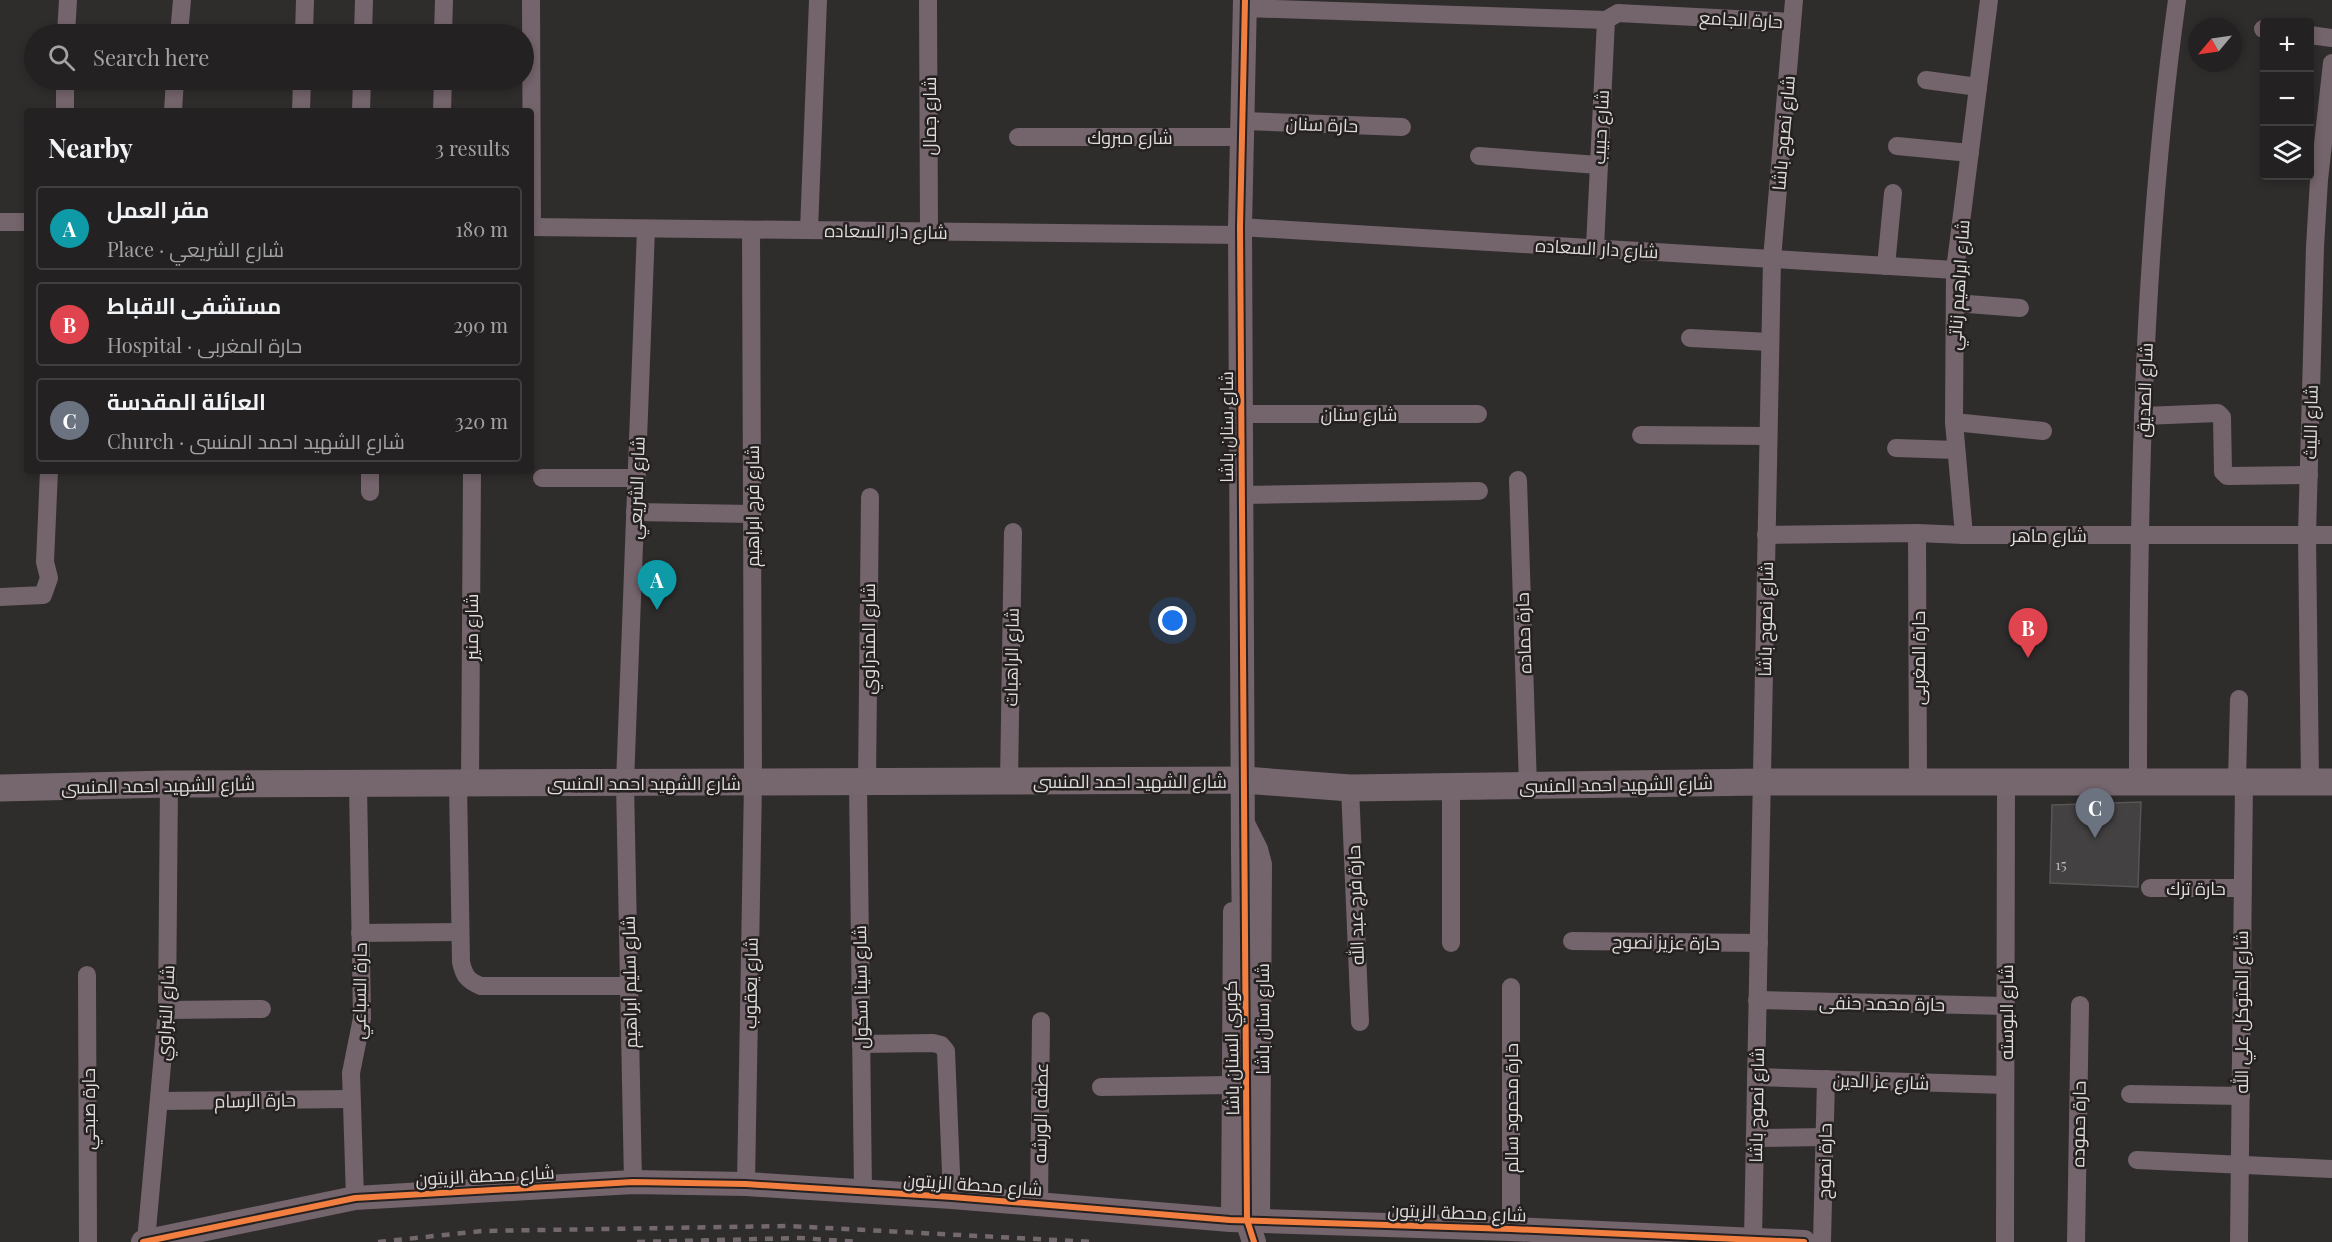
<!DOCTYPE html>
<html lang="en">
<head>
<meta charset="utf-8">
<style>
  :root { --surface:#232121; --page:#2f2e2e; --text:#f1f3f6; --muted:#a3a3a5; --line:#403e3f; --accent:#a19e9e }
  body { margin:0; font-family:"Playfair Display",Cairo,serif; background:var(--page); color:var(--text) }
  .controls { position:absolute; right:18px; top:18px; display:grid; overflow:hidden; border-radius:6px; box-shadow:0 3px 9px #0003 }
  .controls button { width:54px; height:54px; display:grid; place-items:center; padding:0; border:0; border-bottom:2px solid var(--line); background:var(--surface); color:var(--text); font:30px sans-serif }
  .compass { position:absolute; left:2188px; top:18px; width:54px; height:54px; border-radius:50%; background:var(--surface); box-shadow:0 3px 9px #0003; rotate:241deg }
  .you { position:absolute; left:1173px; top:621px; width:21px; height:21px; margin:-15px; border:4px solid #fff; border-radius:50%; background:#1a73e8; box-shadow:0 0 0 9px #1a73e833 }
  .badge { display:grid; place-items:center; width:39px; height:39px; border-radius:50%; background:var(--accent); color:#fff; font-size:20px; font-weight:700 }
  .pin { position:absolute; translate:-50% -50px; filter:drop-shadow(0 2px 3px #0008) }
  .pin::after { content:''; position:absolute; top:32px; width:21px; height:18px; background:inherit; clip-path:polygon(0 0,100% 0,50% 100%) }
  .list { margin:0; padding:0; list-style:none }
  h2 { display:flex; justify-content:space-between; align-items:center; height:78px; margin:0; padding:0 24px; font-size:26px }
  h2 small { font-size:20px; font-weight:400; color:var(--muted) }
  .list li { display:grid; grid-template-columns:39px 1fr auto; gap:18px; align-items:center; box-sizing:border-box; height:84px; margin:0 12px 12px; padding:0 12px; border:2px solid var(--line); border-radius:6px }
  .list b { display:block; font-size:22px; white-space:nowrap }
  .list p { margin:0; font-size:20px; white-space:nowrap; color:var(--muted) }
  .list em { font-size:20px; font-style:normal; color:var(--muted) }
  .icon { flex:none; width:33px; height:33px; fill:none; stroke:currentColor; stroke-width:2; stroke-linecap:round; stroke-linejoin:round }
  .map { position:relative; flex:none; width:2332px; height:1242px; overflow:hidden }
  .search { position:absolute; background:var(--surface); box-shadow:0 3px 9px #0003; left:24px; top:24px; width:510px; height:66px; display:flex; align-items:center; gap:15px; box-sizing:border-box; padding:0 21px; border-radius:33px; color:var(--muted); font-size:22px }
  .panel { position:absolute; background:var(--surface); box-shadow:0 3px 9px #0003; left:24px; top:108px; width:510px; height:366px; border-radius:6px }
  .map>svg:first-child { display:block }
  .building { fill:#434141; stroke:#585555; stroke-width:1.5 }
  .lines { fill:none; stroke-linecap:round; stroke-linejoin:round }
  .minor { stroke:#74646c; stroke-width:18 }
  .tertiary { stroke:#74646c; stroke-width:24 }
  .secondary { stroke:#76676e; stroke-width:27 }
  .rail { stroke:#72686d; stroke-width:4.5; stroke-dasharray:8 8; stroke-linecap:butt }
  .tertiary-bridge { stroke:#74646c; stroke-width:24 }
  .cycleway-casing { stroke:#262121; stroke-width:10 }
  .cycleway { stroke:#f27e40; stroke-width:6 }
  .labels { text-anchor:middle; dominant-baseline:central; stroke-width:5; stroke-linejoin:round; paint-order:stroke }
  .number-label { font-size:15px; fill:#b8b5b5 }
  .street-label { font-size:18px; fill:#dfdcdc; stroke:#262121 }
</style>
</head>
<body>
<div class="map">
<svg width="2332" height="1242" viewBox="0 0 2332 1242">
  <rect width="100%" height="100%" fill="#2f2c2c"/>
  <path class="building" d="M 2141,802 L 2138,887 L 2050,883 L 2052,805 Z"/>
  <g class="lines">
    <g class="minor">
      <path d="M 531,0 L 532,227"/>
      <path d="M 928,0 L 929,232"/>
      <path d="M 1245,8 L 1606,20"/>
      <path d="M 2263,29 L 2264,29"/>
      <path d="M 66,34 L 68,0"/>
      <path d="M 179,34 L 182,0"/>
      <path d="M 304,34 L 305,0"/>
      <path d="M 363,34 L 364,0"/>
      <path d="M 443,34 L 444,0"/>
      <path d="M 2310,35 L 2332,38"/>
      <path d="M 1926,80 L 1978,87"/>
      <path d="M 65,111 L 65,80"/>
      <path d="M 173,111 L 175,80"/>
      <path d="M 301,111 L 302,80"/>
      <path d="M 361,111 L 362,80"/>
      <path d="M 442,111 L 443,80"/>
      <path d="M 1243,121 L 1402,127"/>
      <path d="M 1018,137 L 1242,137"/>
      <path d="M 1897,146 L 1970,153"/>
      <path d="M 1479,156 L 1598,165"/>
      <path d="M 0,222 L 27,222"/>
      <path d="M 531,227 L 1240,235"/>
      <path d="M 1240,227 L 1955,270"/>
      <path d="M 809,230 L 818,0"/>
      <path d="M 1595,247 L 1606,20 L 1618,13 L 1792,22"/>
      <path d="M 1886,266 L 1893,193"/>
      <path d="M 1955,303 L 2020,308"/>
      <path d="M 1690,338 L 1770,342"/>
      <path d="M 1241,414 L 1478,414"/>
      <path d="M 2143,416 L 2218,413 L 2222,417 L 2223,472 L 2227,476 L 2309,475"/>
      <path d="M 1954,422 L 2043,431"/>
      <path d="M 1641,435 L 1768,436"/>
      <path d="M 1896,448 L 1956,450"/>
      <path d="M 370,471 L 370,492"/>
      <path d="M 542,478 L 637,478"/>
      <path d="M 1518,480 L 1528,786"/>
      <path d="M 1241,495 L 1479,491"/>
      <path d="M 635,512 L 752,514"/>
      <path d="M 1917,533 L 1918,782"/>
      <path d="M 1766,535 L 1917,533 L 1964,535 L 2332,535"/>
      <path d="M 1964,535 L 1954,422 L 1955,270 L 1989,0"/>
      <path d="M 0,597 L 43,595 L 49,578 L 45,562 L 49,471"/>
      <path d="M 1009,781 L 1013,532"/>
      <path d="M 858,782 L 863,1192"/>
      <path d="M 867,782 L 870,497"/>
      <path d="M 2138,782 C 2138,521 2141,259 2177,0"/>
      <path d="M 2237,782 L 2239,699"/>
      <path d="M 2310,782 L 2307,535 L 2315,247 L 2319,180 L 2332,63"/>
      <path d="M 458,783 L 461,962 C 464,976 468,981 481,986 L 628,986"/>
      <path d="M 470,783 L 472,471"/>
      <path d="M 1350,788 L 1360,1022"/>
      <path d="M 1245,821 L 1259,849 L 1263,864 L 1261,1221"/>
      <path d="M 2150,888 L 2242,888"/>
      <path d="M 360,933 L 460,932"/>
      <path d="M 1572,941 L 1759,943"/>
      <path d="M 1451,943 L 1451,787"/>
      <path d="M 87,975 L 88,1242"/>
      <path d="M 1511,987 L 1511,1229"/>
      <path d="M 1757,1000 L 2006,1006"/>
      <path d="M 167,1010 L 262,1009"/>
      <path d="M 861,1044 L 933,1043 L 941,1045 L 946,1051 L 952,1197"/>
      <path d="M 1756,1077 L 2005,1085"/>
      <path d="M 1101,1087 L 1229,1085"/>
      <path d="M 2130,1094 L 2241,1096"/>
      <path d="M 159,1101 L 351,1099"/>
      <path d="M 1755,1138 L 1825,1137"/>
      <path d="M 2137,1160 L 2332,1169"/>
      <path d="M 633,1182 L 625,783 L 646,229"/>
      <path d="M 746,1184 L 753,782 L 751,230"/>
      <path d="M 355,1198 L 351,1073 L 362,1018 L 358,784"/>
      <path d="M 1039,1204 L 1041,1021"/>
      <path d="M 1230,1220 L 1232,911"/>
      <path d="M 1753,1238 L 1772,259 L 1794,0"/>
      <path d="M 146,1241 L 167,1010 L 169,784"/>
      <path d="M 1822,1242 L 1826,1079"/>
      <path d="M 2005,1242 L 2006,782"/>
      <path d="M 2076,1242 L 2080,1005"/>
      <path d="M 2239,1242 L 2244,782"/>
    </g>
    <g class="tertiary">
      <path d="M 1243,853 L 1240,227 L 1245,0"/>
      <path d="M 143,1242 L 355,1198 L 633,1182 L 746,1184 L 952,1197 L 1230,1220 L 1511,1229 L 1804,1242"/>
    </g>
    <path class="secondary" d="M 0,788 L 169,784 L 1009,781 L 1244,780 L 1350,788 L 1761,782 L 2332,782"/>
    <g class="rail">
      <path d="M 378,1242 L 482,1231 L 789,1226 L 1093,1242"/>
      <path d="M 637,1242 L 800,1238 L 859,1242"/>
    </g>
    <path class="tertiary-bridge" d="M 1243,853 L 1247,1220 L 1254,1242"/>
    <defs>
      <g id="cycleway">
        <path d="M 1245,0 L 1240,227 L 1247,1220 L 1254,1242"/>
        <path d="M 143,1242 L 355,1198 L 633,1182 L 746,1184 L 952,1197 L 1230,1220 L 1511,1229 L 1804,1242"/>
      </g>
    </defs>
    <use href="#cycleway" class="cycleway-casing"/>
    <use href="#cycleway" class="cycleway"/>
  </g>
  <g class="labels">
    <g class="number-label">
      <text x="2061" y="864">15</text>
    </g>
    <g class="street-label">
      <text transform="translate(1741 19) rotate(3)">حارة الجامع</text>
      <text transform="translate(929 116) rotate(-90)">شارع جمال</text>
      <text transform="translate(1322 124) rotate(2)">حارة سنان</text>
      <text transform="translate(1600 127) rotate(-87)">شارع حبيب</text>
      <text transform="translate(1783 133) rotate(-85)">شارع نصوح باشا</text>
      <text x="1130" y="137">شارع مبروك</text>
      <text transform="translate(886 231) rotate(1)">شارع دار السعاده</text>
      <text transform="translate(1597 248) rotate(3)">شارع دار السعاده</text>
      <text transform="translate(1958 285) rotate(-86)">شارع ابراهيم زناتي</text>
      <text transform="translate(2144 390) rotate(-88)">شارع الصديق</text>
      <text x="1359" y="414">شارع سنان</text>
      <text transform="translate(2310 422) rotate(-89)">شارع الليث</text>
      <text transform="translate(1226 427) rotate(-90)">شارع سنان باشا</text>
      <text transform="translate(636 488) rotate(-88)">شارع الشريعي</text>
      <text transform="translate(752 506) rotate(-90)">شارع فرج ابراهيم</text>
      <text x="2049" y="535">شارع ماهر</text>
      <text transform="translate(1765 619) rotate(-89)">شارع نصوح باشا</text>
      <text transform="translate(471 627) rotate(-90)">شارع منير</text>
      <text transform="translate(1523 633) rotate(-92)">حارة حماده</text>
      <text transform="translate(868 639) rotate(-90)">شارع المندراوي</text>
      <text transform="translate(1011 657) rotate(-89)">شارع الراهبات</text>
      <text transform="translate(1918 658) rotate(-90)">حارة المغربى</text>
      <text x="1130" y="781">شارع الشهيد احمد المنسى</text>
      <text x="644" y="783">شارع الشهيد احمد المنسى</text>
      <text transform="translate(1616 784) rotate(-1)">شارع الشهيد احمد المنسى</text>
      <text transform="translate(158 785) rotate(-1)">شارع الشهيد احمد المنسى</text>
      <text x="2196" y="888">حارة ترك</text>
      <text transform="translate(1355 905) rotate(-92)">حارة فرج عبد الله</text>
      <text transform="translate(1666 942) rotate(1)">حارة عزيز نصوح</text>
      <text transform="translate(629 982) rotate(-91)">شارع سليم ابراهيم</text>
      <text transform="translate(750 983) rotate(-89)">شارع يعقوب</text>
      <text transform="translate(860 987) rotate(-91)">شارع سينا سكول</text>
      <text transform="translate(359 991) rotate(-89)">حارة السباعي</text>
      <text transform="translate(1882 1003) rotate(1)">حارة محمد حنفى</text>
      <text transform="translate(2006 1012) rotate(-90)">شارع البوسته</text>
      <text transform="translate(2241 1012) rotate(-90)">شارع المتوكل علي الله</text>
      <text transform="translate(165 1013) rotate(-87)">شارع النبراوي</text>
      <text transform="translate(1262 1019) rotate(-90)">شارع سنان باشا</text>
      <text transform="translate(1231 1048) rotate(-91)">كوبري السنان باشا</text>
      <text transform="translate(1881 1081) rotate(2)">شارع عز الدين</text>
      <text transform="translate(255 1100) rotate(-1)">حارة الرسام</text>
      <text transform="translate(1756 1105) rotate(-89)">شارع نصوح باشا</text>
      <text transform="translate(1511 1108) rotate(-90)">حارة محمود سالم</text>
      <text transform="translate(88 1109) rotate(-90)">حارة صبحي</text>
      <text transform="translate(1040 1113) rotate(-89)">عطفه الورشه</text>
      <text transform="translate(2078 1124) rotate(-89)">حارة حموده</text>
      <text transform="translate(1824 1161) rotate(-89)">حارة نصوح</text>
      <text transform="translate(485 1175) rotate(-3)">شارع محطة الزيتون</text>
      <text transform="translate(973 1184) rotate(4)">شارع محطة الزيتون</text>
      <text transform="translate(1457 1212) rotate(2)">شارع محطة الزيتون</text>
    </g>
  </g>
</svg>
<div class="controls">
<button>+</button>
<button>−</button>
<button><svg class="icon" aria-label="layers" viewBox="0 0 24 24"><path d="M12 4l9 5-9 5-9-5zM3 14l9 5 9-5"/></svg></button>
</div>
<svg class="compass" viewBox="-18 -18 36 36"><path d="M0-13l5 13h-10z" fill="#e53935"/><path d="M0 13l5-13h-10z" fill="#a3a3a5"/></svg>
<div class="you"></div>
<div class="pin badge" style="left:657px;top:610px;background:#0f9aa8">A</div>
<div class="pin badge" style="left:2028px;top:658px;background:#e0444e">B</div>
<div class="pin badge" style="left:2095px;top:838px;background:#6b7280">C</div>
<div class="search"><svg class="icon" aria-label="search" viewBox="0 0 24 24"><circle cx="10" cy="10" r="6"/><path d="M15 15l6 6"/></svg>Search here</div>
<section class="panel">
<h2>Nearby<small>3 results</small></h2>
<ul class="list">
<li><span class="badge" style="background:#0f9aa8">A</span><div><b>مقر العمل</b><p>Place · شارع الشريعي</p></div><em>180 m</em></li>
<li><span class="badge" style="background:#e0444e">B</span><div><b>مستشفى الاقباط</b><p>Hospital · حارة المغربى</p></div><em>290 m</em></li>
<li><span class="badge" style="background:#6b7280">C</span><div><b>العائلة المقدسة</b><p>Church · شارع الشهيد احمد المنسى</p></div><em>320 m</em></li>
</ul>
</section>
</div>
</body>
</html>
